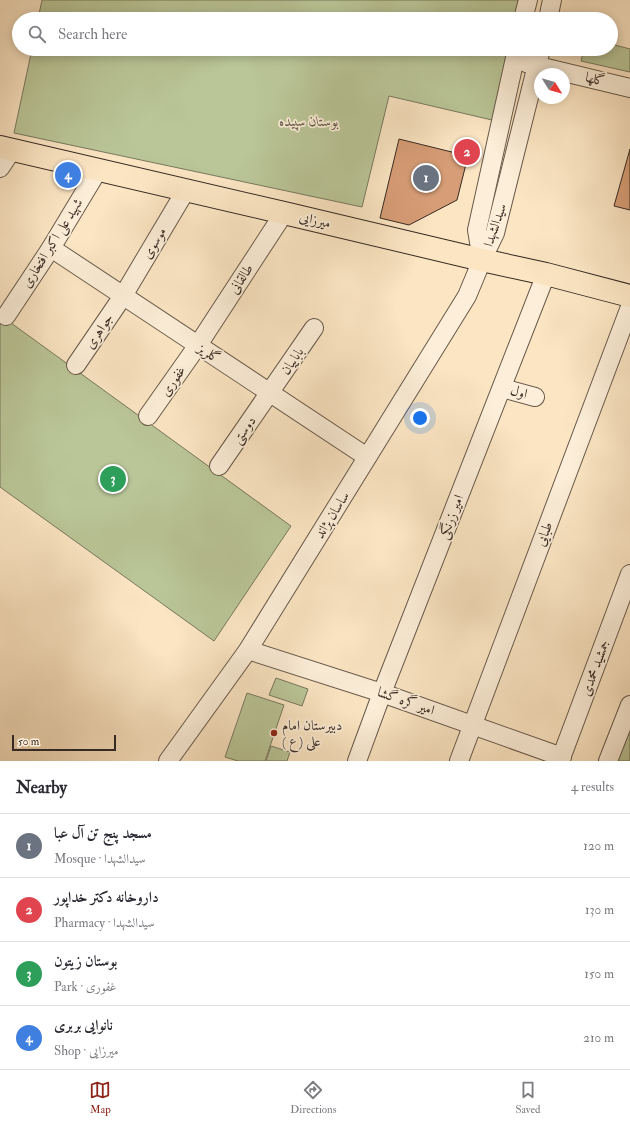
<!DOCTYPE html>
<html lang="en">
<head>
<meta charset="utf-8">
<style>
  :root { --surface:#fff; --page:#f7f7f7; --text:#2b2b33; --muted:#7c7c81; --line:#e1e1e2; --accent:#8f2418 }
  body { margin:0; font-family:"IM FELL Double Pica",Amiri,serif; background:var(--page); color:var(--text) }
  .compass { position:absolute; left:534px; top:68px; width:36px; height:36px; border-radius:50%; background:var(--surface); box-shadow:0 2px 10px #0003; rotate:127deg }
  .scale { position:absolute; left:12px; bottom:10px; width:104px; box-sizing:border-box; padding-left:4px; border:2px solid #372a22; border-top:0; font-size:11px; line-height:14px; white-space:nowrap; color:#372a22; -webkit-text-stroke:3px #fceed8; paint-order:stroke }
  .you { position:absolute; left:420px; top:418px; width:14px; height:14px; margin:-10px; border:3px solid #fff; border-radius:50%; background:#1a73e8; box-shadow:0 0 0 6px #1a73e833 }
  .badge { display:grid; place-items:center; width:26px; height:26px; border-radius:50%; background:var(--accent); color:#fff; font-size:13px; font-weight:700 }
  .pin { position:absolute; translate:-50% -50%; border:2px solid #fff; box-shadow:0 1px 4px #0006 }
  .list { margin:0; padding:0; list-style:none }
  h2 { display:flex; justify-content:space-between; align-items:center; height:52px; margin:0; padding:0 16px; font-size:17px }
  h2 small { font-size:13px; font-weight:400; color:var(--muted) }
  .list li { display:grid; grid-template-columns:26px 1fr auto; gap:12px; align-items:center; box-sizing:border-box; height:64px; padding:0 16px; border-top:1px solid var(--line) }
  .list b { display:block; font-size:15px; white-space:nowrap }
  .list p { margin:0; font-size:13px; white-space:nowrap; color:var(--muted) }
  .list em { font-size:13px; font-style:normal; color:var(--muted) }
  .icon { flex:none; width:22px; height:22px; fill:none; stroke:currentColor; stroke-width:2; stroke-linecap:round; stroke-linejoin:round }
  .map { position:relative; flex:none; width:630px; height:761px; overflow:hidden }
  .search { position:absolute; background:var(--surface); box-shadow:0 2px 10px #0003; left:12px; right:12px; top:12px; height:44px; display:flex; align-items:center; gap:10px; box-sizing:border-box; padding:0 14px; border-radius:22px; color:var(--muted); font-size:15px }
  .sheet { height:308px; background:var(--surface) }
  nav { display:flex; justify-content:space-around; align-items:center; box-sizing:border-box; height:56px; border-top:1px solid var(--line); background:var(--surface); font-size:11px; color:var(--muted) }
  nav a { display:grid; justify-items:center; gap:2px }
  nav .on { color:var(--accent) }
  .map>svg:first-child { display:block }
  .green { fill:#bac698; stroke:#78785d }
  .building { fill:#d79d76; stroke:#372a22 }
  .lines { fill:none; stroke-linecap:round; stroke-linejoin:round }
  .minor-casing { stroke:#68594a; stroke-width:20 }
  .major-casing { stroke:#372a22; stroke-width:24 }
  .minor { stroke:#fceed8; stroke-width:18 }
  .major { stroke:#fbe5c3; stroke-width:22 }
  .poi-dot { fill:#8f2418; stroke:#fceed8; stroke-width:1.5 }
  .labels { text-anchor:middle; dominant-baseline:central; stroke-width:3.5; stroke-linejoin:round; paint-order:stroke }
  .street-label { font-size:14px; fill:#372a22; stroke:#fceed8 }
  .park-label { font-size:14px; font-style:italic; fill:#585140; stroke:#fceed8 }
  .poi-label { font-size:14px; fill:#372a22; stroke:#fceed8; text-anchor:start }
</style>
</head>
<body>
<div class="map">
<svg width="630" height="761" viewBox="0 0 630 761">
  <rect width="100%" height="100%" fill="#fbe5c3"/>
  <filter id="stains"><feTurbulence type="fractalNoise" baseFrequency=".005" numOctaves="4"/><feColorMatrix values="0 0 0 0 .2 0 0 0 0 .09 0 0 0 0 .02 0 0 0 .5 -.17"/></filter>
  <radialGradient id="worn" r=".72"><stop offset=".6" stop-color="#630" stop-opacity="0"/><stop offset="1" stop-color="#630" stop-opacity=".3"/></radialGradient>
  <g class="green">
    <path d="M 42,0 L 520,0 L 516,19 L 38,19 Z"/>
    <path d="M 611,44 L 630,49 L 630,72 L 581,61 L 584,49 L 611,49 Z"/>
    <path d="M 32,49 L 509,49 L 492,120 L 389,96 L 362,207 L 14,133 Z"/>
    <path d="M 0,315 L 291,526 L 214,641 L 0,487 Z"/>
    <path d="M 276,678 L 308,689 L 302,706 L 269,695 Z"/>
    <path d="M 247,693 L 284,705 L 265,761 L 238,761 L 225,757 Z"/>
    <path d="M 630,717 L 630,761 L 612,761 Z"/>
    <path d="M 271,746 L 290,752 L 287,761 L 266,761 Z"/>
  </g>
  <g class="building">
    <path d="M 399,139 L 468,156 L 457,200 L 409,225 L 380,218 Z"/>
    <path d="M 630,149 L 630,210 L 614,206 Z"/>
  </g>
  <g class="lines">
    <defs>
      <g id="minor">
        <path d="M 523,19 L 528,0"/>
        <path d="M 548,19 L 552,0"/>
        <path d="M 526,63 L 630,88"/>
        <path d="M 0,168 L 12,150"/>
        <path d="M 51,248 L 367,457"/>
        <path d="M 482,260 L 477,230 L 517,49"/>
        <path d="M 6,316 L 51,248 L 98,170"/>
        <path d="M 76,365 L 123,296 L 186,190"/>
        <path d="M 502,388 L 535,397"/>
        <path d="M 148,416 L 198,345 L 284,213"/>
        <path d="M 219,466 L 314,328"/>
        <path d="M 248,650 L 382,693 L 562,757"/>
        <path d="M 168,761 L 248,650 L 467,296 L 482,260 L 495,233 L 541,49"/>
        <path d="M 357,761 L 382,693 L 546,274"/>
        <path d="M 459,761 L 630,307"/>
        <path d="M 560,761 L 630,574"/>
        <path d="M 608,761 L 630,705"/>
      </g>
      <path id="major" d="M 0,147 L 284,213 L 482,260 L 546,274 L 630,296"/>
    </defs>
    <use href="#minor" class="minor-casing"/>
    <use href="#major" class="major-casing"/>
    <use href="#minor" class="minor"/>
    <use href="#major" class="major"/>
  </g>
  <circle class="poi-dot" cx="274" cy="733" r="4"/>
  <g class="labels">
    <g class="street-label">
      <text transform="translate(595 79) rotate(14)">گلها</text>
      <text transform="translate(315 220) rotate(13)">میرزایی</text>
      <text transform="translate(495 225) rotate(-71)">سیدالشهدا</text>
      <text transform="translate(52 243) rotate(-58)">شهید علی اکبر افتخاری</text>
      <text transform="translate(154 243) rotate(-59)">موسوی</text>
      <text transform="translate(241 279) rotate(-57)">طالقانی</text>
      <text transform="translate(99 331) rotate(-56)">جواهری</text>
      <text transform="translate(209 353) rotate(33)">گلریز</text>
      <text transform="translate(292 361) rotate(-56)">باباییان</text>
      <text transform="translate(173 381) rotate(-55)">غفوری</text>
      <text transform="translate(519 392) rotate(16)">اول</text>
      <text transform="translate(244 430) rotate(-55)">دوستی</text>
      <text transform="translate(332 515) rotate(-58)">ساسان پژاند</text>
      <text transform="translate(451 517) rotate(-69)">امیر زرنگی</text>
      <text transform="translate(544 534) rotate(-69)">طبایی</text>
      <text transform="translate(595 668) rotate(-70)">جمشید محمدی</text>
      <text transform="translate(406 701) rotate(19)">امیر گره گشا</text>
    </g>
    <g class="park-label">
      <text x="309" y="121">بوستان سپیده</text>
    </g>
    <g class="poi-label">
      <text x="282" y="725">دبیرستان امام<tspan x="282" dy="16">علی ( ع )</tspan></text>
    </g>
  </g>
  <rect width="100%" height="100%" filter="url(#stains)"/>
  <rect width="100%" height="100%" fill="url(#worn)"/>
</svg>
<svg class="compass" viewBox="-18 -18 36 36"><path d="M0-13l5 13h-10z" fill="#e53935"/><path d="M0 13l5-13h-10z" fill="#7c7c81"/></svg>
<div class="scale">50 m</div>
<div class="you"></div>
<div class="pin badge" style="left:426px;top:178px;background:#6b7280">1</div>
<div class="pin badge" style="left:467px;top:152px;background:#e0444e">2</div>
<div class="pin badge" style="left:113px;top:479px;background:#2e9e5b">3</div>
<div class="pin badge" style="left:68px;top:175px;background:#3f7fe0">4</div>
<div class="search"><svg class="icon" aria-label="search" viewBox="0 0 24 24"><circle cx="10" cy="10" r="6"/><path d="M15 15l6 6"/></svg>Search here</div>
</div>
<section class="sheet">
<h2>Nearby<small>4 results</small></h2>
<ul class="list">
<li><span class="badge" style="background:#6b7280">1</span><div><b>مسجد پنج تن آل عبا</b><p>Mosque · سیدالشهدا</p></div><em>120 m</em></li>
<li><span class="badge" style="background:#e0444e">2</span><div><b>داروخانه دکتر خداپور</b><p>Pharmacy · سیدالشهدا</p></div><em>130 m</em></li>
<li><span class="badge" style="background:#2e9e5b">3</span><div><b>بوستان زیتون</b><p>Park · غفوری</p></div><em>150 m</em></li>
<li><span class="badge" style="background:#3f7fe0">4</span><div><b>نانوایی بربری</b><p>Shop · میرزایی</p></div><em>210 m</em></li>
</ul>
</section>
<nav>
<a class="on"><svg class="icon" aria-label="map" viewBox="0 0 24 24"><path d="M3 6l6-2 6 2 6-2v14l-6 2-6-2-6 2zM9 4v14M15 6v14"/></svg>Map</a>
<a><svg class="icon" aria-label="directions" viewBox="0 0 24 24"><path d="M12 3l9 9-9 9-9-9zM9 14v-3h6M13 9l2 2-2 2"/></svg>Directions</a>
<a><svg class="icon" aria-label="saved" viewBox="0 0 24 24"><path d="M7 4h10v16l-5-4-5 4z"/></svg>Saved</a>
</nav>
</body>
</html>
